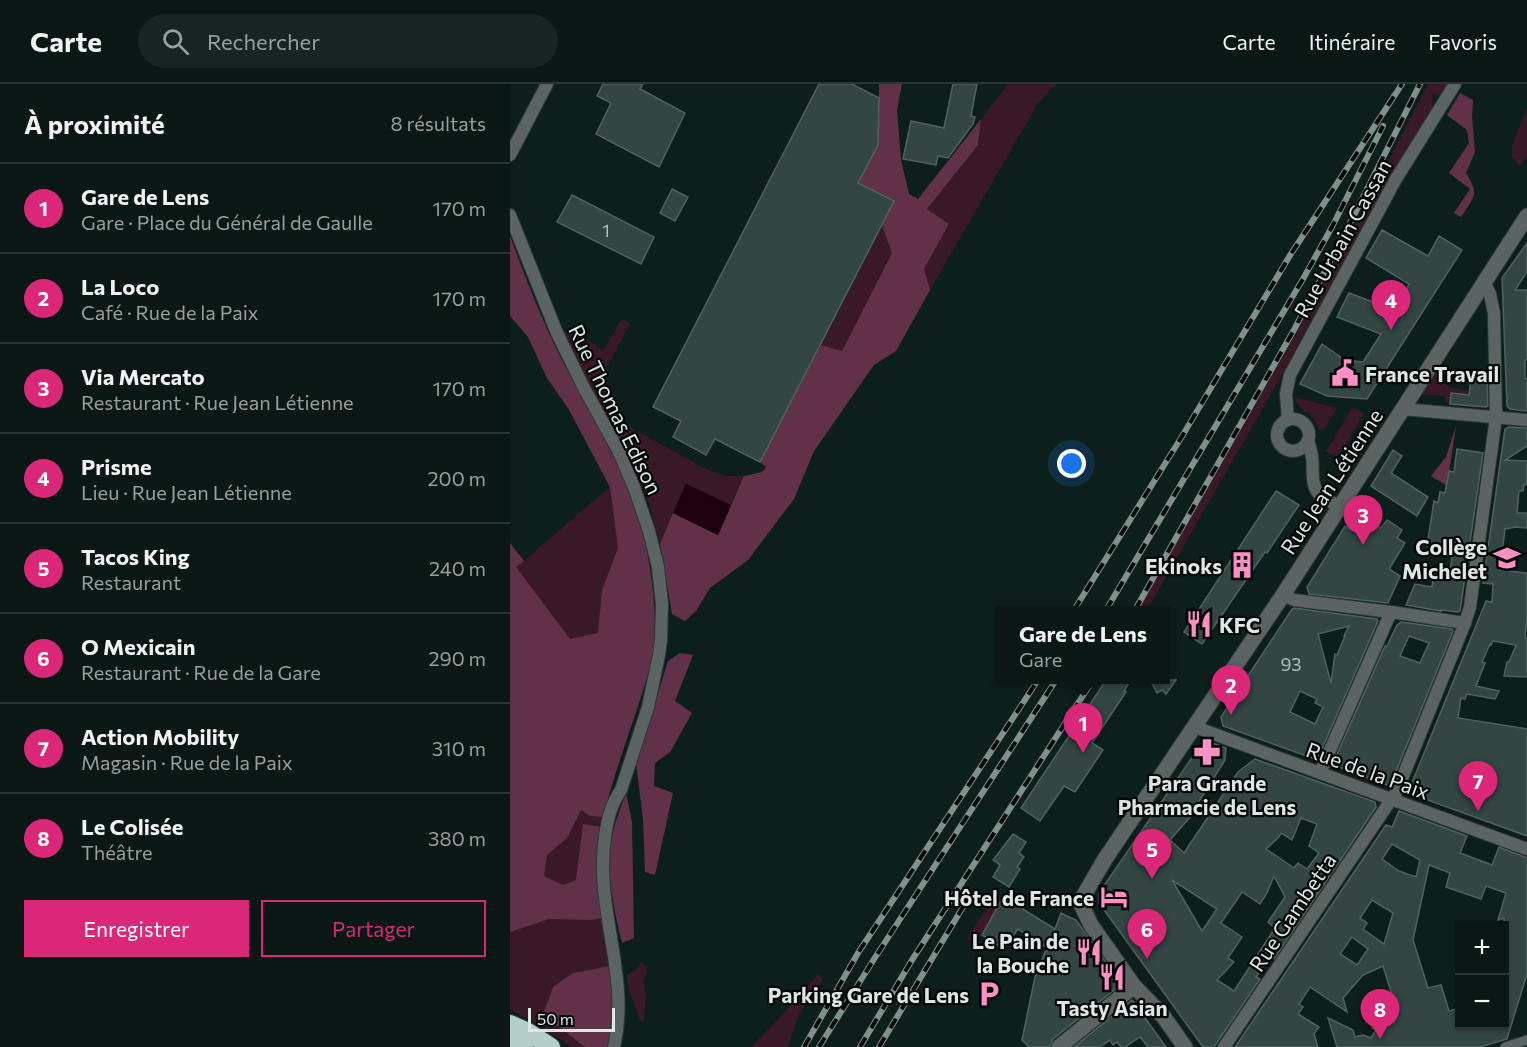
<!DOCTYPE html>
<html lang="fr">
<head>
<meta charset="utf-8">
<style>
  :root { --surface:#0a1715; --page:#182422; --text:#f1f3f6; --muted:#999fa0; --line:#2a3634; --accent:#db2777 }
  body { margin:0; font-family:Commissioner,sans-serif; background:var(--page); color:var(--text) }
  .controls { position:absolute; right:18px; bottom:18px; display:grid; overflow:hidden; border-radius:0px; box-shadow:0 2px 4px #0004 }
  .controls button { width:54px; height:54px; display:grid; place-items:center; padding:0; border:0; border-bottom:2px solid var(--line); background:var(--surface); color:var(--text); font:30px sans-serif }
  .scale { position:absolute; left:18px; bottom:15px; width:87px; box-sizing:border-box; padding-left:6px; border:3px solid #dde8e6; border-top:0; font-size:16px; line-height:21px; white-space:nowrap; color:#dde8e6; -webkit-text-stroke:4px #030707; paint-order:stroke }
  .you { position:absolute; left:562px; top:380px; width:21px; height:21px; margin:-15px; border:4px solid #fff; border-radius:50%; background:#1a73e8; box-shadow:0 0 0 9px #1a73e833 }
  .badge { display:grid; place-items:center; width:39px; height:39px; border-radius:50%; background:var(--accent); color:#fff; font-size:20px; font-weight:700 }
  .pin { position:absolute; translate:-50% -50px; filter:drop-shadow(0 2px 3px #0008) }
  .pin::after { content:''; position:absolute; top:32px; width:21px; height:18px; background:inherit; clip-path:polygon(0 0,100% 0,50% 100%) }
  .popup { position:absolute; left:486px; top:522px; width:174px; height:78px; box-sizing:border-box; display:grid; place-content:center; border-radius:0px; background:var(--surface); filter:drop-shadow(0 2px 4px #0005); font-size:20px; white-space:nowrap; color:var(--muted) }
  .popup b { font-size:22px; color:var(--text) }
  .popup::after { content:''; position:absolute; left:50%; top:100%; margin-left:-12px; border:12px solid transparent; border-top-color:var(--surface) }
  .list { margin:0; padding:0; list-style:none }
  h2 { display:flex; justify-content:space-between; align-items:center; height:78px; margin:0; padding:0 24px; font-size:26px }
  h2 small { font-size:20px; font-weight:400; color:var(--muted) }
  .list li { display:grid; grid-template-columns:39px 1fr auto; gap:18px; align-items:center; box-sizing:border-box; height:90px; padding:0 24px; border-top:2px solid var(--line) }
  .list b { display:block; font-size:22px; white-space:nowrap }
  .list p { margin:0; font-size:20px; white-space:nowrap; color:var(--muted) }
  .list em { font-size:20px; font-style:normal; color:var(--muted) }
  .actions { display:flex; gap:12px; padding:18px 24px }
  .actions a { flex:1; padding:14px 0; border:2px solid var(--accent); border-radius:0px; text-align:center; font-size:21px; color:var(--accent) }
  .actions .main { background:var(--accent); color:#fff }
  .icon { flex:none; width:33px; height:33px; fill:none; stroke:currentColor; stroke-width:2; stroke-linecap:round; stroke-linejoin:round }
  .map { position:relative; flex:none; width:1017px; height:963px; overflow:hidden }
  header { display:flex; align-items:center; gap:36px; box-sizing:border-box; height:84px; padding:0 30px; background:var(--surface); border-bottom:2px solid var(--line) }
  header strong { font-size:28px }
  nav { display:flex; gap:33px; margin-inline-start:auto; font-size:21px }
  .search { width:420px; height:54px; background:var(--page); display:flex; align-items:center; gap:15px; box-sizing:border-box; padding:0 21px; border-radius:33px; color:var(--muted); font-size:22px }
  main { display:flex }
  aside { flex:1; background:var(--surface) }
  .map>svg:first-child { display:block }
  .green { fill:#391828 }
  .forest { fill:#613148 }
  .water { fill:#1c000d }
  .building { fill:#334643; stroke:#4f625f; stroke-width:1.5; fill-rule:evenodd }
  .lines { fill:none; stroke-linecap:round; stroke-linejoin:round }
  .pedestrian-casing { stroke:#2a3b38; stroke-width:11 }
  .minor-casing { stroke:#2a3b38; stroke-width:14 }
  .tertiary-casing { stroke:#2a3b38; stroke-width:17 }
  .motorway-casing { stroke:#2a3b38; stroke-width:20 }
  .pedestrian { stroke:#5c6463; stroke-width:9 }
  .minor { stroke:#5c6463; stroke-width:12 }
  .tertiary { stroke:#5c6463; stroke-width:15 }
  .motorway { stroke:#b7cdc9; stroke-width:18 }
  .rail-casing { stroke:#82908d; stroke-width:6 }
  .rail { stroke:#030707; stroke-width:4; stroke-dasharray:11; stroke-linecap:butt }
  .labels { text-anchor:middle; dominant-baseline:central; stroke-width:4.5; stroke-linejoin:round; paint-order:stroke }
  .number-label { font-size:18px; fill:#b2c0bd }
  .street-label { font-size:21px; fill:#dde8e6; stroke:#030707 }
  .poi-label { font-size:21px; font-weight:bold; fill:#dde8e6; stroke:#030707; text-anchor:end }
</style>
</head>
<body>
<header>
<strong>Carte</strong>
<div class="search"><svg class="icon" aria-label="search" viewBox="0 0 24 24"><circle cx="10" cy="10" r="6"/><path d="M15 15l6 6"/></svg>Rechercher</div>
<nav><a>Carte</a><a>Itinéraire</a><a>Favoris</a></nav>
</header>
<main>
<aside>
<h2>À proximité<small>8 résultats</small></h2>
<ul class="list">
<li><span class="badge">1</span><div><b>Gare de Lens</b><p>Gare · Place du Général de Gaulle</p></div><em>170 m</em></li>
<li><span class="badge">2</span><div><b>La Loco</b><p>Café · Rue de la Paix</p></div><em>170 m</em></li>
<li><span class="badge">3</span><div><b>Via Mercato</b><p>Restaurant · Rue Jean Létienne</p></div><em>170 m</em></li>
<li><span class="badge">4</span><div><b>Prisme</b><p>Lieu · Rue Jean Létienne</p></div><em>200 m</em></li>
<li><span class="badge">5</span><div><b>Tacos King</b><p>Restaurant</p></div><em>240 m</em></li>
<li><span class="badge">6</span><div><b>O Mexicain</b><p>Restaurant · Rue de la Gare</p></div><em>290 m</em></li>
<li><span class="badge">7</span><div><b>Action Mobility</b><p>Magasin · Rue de la Paix</p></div><em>310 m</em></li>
<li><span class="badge">8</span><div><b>Le Colisée</b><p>Théâtre</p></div><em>380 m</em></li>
</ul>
<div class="actions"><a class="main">Enregistrer</a><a>Partager</a></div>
</aside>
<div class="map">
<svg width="1017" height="963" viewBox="0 0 1017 963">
  <rect width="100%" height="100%" fill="#0d1f1c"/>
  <g class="green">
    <path d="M 498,0 L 546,0 L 527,21 L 420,206 L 414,185 L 439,140 L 417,125 L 468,61 L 471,35 Z"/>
    <path d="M 918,0 L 937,0 L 931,11 L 922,10 L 923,25 L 880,93 L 769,296 L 637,526 L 628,526 L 792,239 L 858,117 Z"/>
    <path d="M 1017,23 L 1017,72 L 1010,82 L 1002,73 L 1002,62 Z"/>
    <path d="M 372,142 L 382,169 L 332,267 L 311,261 Z"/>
    <path d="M 112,235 L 120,240 L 91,294 L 100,316 L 111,338 L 196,385 L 215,392 L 234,392 L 221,421 L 176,400 L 150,460 L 139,419 L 130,395 L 104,348 L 54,249 L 61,242 L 93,267 Z"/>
    <path d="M 927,282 L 932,285 L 927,295 L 942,304 L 960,307 L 959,311 L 941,309 L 940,319 L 935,318 L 935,312 L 909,310 Z"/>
    <path d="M 784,313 L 827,324 L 815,344 L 809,346 C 804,327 789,329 784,313 Z"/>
    <path d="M 843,323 L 854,330 L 827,374 L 816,367 Z"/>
    <path d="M 112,392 L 126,429 L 138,472 L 144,536 L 143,569 L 135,598 L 99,710 L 89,751 L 87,786 L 89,817 L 100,882 L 98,963 L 62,963 L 27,940 L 0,926 L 0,459 L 14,477 Z"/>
    <path d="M 485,813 L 493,813 L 466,860 L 457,855 L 481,818 Z"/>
    <path d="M 132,877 L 137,887 L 134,896 L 136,913 L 134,937 L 131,938 L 118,903 L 117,891 L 126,886 Z"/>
    <path d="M 308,890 L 313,895 L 288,933 L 278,963 L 241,963 L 264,940 Z"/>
  </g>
  <g class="forest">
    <path d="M 369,0 L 392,0 L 387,26 L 391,76 L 399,110 L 408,115 L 471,35 L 468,61 L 417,125 L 439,140 L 414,185 L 420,206 L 386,267 L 364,281 L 304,367 L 284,415 L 238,476 L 200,504 L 186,527 L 175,537 L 162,530 L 150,460 L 163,429 L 208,451 L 234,392 L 252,388 L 256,383 L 250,378 L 311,261 L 332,267 L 382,169 L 372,142 L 384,117 L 348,99 L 368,61 Z"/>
    <path d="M 950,9 L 963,16 L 962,33 L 965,68 L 956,89 C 970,111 964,113 951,133 L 944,129 L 960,105 L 939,89 L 959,59 L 957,46 L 937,31 Z"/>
    <path d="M 0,152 C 16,195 32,237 53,278 C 72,315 94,352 112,390 C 135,441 150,512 143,568 C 140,587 133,606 127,625 C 115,661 102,697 93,733 L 80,732 L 71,726 L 57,754 L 37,771 L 34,792 L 53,801 L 66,796 L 73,740 L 91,743 C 84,773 87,804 92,834 L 81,836 L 39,835 L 0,848 L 0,459 L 14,477 L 6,483 L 60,555 L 88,549 L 92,506 L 108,464 L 100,403 L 58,324 L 37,294 L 18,253 L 0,232 Z"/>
    <path d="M 946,342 L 937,402 L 921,392 L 936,373 Z"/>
    <path d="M 170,569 L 183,571 L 165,617 L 182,629 L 160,668 L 145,679 L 144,702 L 163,709 L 145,791 L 135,788 L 133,735 L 126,679 L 158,577 Z"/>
    <path d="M 116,708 L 122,738 L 124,854 L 112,859 C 104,824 94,784 103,748 C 106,735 112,721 116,708 Z"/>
    <path d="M 100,882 C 104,909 104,933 99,960 L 98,963 L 75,963 L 48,942 L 32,933 L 43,903 L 63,889 Z"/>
  </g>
  <path class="water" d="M 176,400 L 221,421 L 208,451 L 163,429 Z"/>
  <g class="building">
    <path d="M 93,0 L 133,0 L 130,5 L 175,29 L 149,83 L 86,50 L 101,19 L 87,12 Z"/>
    <path d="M 309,0 L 342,0 L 369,14 L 368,61 L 348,99 L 384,117 L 250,378 L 205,355 L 196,371 L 163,353 L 171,337 L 143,323 Z"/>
    <path d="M 443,0 L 467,0 L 461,32 L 465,33 L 463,40 L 438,74 L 428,72 L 426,81 L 393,75 L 401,37 L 434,44 Z"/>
    <path d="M 162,105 L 178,113 L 165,137 L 150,129 Z"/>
    <path d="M 62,111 L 144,153 L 131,180 L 47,138 Z"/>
    <path d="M 872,146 L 918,172 L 929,152 L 952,166 L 857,315 L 817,312 L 790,300 L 812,260 L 835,276 L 853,278 L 871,250 L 827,233 L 839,209 L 887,227 L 899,200 L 856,174 Z"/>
    <path d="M 1017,159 L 1017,188 L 1005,206 L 1017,206 L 1017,276 L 1015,276 L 1015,294 L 1017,295 L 1017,327 L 1000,325 L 997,322 L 992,194 Z"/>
    <path d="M 973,294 L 977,294 L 978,322 L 976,323 L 940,320 L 941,309 L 959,311 L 961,295 Z"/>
    <path d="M 999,343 L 1017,344 L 1017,362 L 995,376 L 1017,377 L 1017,401 L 1014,400 L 1013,407 L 1009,407 L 1007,429 L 1017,429 L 1017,444 L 1006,443 L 995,445 L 990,486 L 1017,489 L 1017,533 L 1015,554 L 1017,554 L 1017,593 L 994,592 L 997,578 L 999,578 L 1006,561 L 983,557 L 981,561 L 980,560 L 972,578 L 975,579 L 966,602 L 989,607 L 985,615 L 957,610 L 955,615 L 951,614 L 948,634 L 1017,645 L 1017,752 L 901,710 L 899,706 L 976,517 L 982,518 L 983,500 L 973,499 L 995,345 Z"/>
    <path d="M 947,365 L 973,369 L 950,527 L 948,528 L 931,526 L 931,527 L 896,521 L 905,500 L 922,503 L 924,488 L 940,490 L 942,472 L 933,471 L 934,466 L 927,465 L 928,463 L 917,462 L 924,417 L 928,419 L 930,408 L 935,409 L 939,387 L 944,388 Z"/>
    <path d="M 883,366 L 892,372 L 881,389 L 918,413 L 907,432 L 861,402 Z"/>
    <path d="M 766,407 L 789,421 L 757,469 L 755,468 L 692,560 L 674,548 Z"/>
    <path d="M 852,432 L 871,444 L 877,436 L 892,446 L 887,454 L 895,459 L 879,485 L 890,492 L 878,519 L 799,510 L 797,503 L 835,442 L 842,446 Z"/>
    <path d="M 784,524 L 867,535 L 868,537 L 808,674 L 805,675 L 713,642 L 711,633 L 782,525 ZM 839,542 L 834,552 L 835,552 L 827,571 L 825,570 L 821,599 L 808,550 ZM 790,607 L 807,615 L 805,619 L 813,623 L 805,640 L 780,628 Z"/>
    <path d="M 891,538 L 942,545 L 943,547 L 881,700 L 877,701 L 826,682 L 824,677 L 875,562 L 877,562 L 887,541 ZM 899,552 L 919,559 L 910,579 L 890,572 Z"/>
    <path d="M 596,596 L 621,596 L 614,607 L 616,608 L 582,659 L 593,666 L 565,708 L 554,702 L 530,737 L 511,724 Z"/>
    <path d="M 640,596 L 666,596 L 656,610 L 652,606 L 647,609 Z"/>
    <path d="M 697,657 L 716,664 L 715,676 L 681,730 L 682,731 L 660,756 L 674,769 L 728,688 L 745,675 L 865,718 L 866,723 L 764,875 L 760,872 L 746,893 L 750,895 L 704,963 L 693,963 L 589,819 L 589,809 L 692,659 ZM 791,734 L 807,740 L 799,762 L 809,769 L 797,785 L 788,779 L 784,784 L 756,765 L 769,753 L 771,749 L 782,756 ZM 764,792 L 775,813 L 758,838 L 765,844 L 724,907 L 707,896 L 724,878 L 718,874 L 732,853 L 711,839 L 732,808 L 750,820 L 757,809 ZM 662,796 L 707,825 L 692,847 Z"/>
    <path d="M 889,727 L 957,752 L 950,769 L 982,781 L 989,763 L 1017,774 L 1017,890 L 997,955 L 970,963 L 827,963 L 818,934 L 843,946 L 845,953 L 853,951 L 861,954 L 866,946 L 862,944 L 859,933 L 886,924 L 873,882 L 853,891 L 833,914 L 837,928 L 800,903 L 789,920 L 793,923 L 788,930 L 809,943 L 804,950 L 808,963 L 725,963 L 876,741 L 882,743 ZM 882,760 L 910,776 L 906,793 L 889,787 L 872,775 ZM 919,781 L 940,789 L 936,803 L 971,815 L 976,802 L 996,809 L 988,836 L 994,834 L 994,940 L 950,940 L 950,924 L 939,927 L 931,901 L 918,904 L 903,856 ZM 862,816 L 883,829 L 874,860 L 853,845 L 857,839 L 850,834 ZM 842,853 L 858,865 L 847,881 L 830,870 Z"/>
    <path d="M 503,750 L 516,758 L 509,769 L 514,773 L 507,783 L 510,785 L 499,803 L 483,793 L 490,781 L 483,776 Z"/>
    <path d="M 493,813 L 545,845 L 551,829 L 566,836 L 610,898 L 609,902 L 543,955 L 539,963 L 519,963 L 512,956 L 525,893 L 535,868 L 539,865 L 508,845 L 494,865 L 472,851 Z"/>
    <path d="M 622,916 L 656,963 L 638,963 L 630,953 L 615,963 L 611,963 L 607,958 L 603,961 L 600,956 L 590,963 L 564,963 Z"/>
  </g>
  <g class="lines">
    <defs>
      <path id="pedestrian" d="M 995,963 L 1017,956"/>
      <g id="minor">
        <path d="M 0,71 L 37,0"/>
        <path d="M 0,131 L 47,249 L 74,304 L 108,366 L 124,403 L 139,447 L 148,483 L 152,520 L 151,556 L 149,571 L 138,623 L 111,706 C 101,720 97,736 95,753 C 84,824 121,893 104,963"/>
        <path d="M 893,325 L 1017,336"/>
        <circle cx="783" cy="351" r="16"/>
        <path d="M 778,335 L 776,310 L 780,291 L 886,95 L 945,0"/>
        <path d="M 798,357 C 800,362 801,367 802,373 C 804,385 800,398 808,409 L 829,423"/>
        <path d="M 773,511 L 784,516 L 881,528 L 955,539"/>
        <path d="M 685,643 L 1017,765"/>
        <path d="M 810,689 L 881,528"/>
        <path d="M 714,963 L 887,707 L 955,539 L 960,523 L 986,333 L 984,229 L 980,210 L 974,197"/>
      </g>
      <g id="tertiary">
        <path d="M 549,963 L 624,902"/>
        <path d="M 675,963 L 653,932 L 624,902 L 581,841 L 570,818 L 595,775 L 773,511 L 1017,132"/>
      </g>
      <g id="motorway">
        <path d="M 0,940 L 18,948 L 41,963"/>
        <path d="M 0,956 L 14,963"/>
      </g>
    </defs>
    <use href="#pedestrian" class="pedestrian-casing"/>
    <use href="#minor" class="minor-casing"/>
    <use href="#tertiary" class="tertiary-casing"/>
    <use href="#motorway" class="motorway-casing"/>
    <use href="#pedestrian" class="pedestrian"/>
    <use href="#minor" class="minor"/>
    <use href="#tertiary" class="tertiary"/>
    <use href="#motorway" class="motorway"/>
    <defs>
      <g id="rail">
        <path d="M 564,526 L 671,354 L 779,173 L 892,0"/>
        <path d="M 596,526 L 793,195 L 823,141 L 873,42"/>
        <path d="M 625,526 L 785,244 L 834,151 L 910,0"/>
        <path d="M 294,963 L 348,869 L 528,596"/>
        <path d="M 309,963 L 366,872 L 546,596"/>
        <path d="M 350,963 L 402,876 L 583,596"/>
        <path d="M 369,963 L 459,813"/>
      </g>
    </defs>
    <use href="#rail" class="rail-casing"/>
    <use href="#rail" class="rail"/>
  </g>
  <defs>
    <symbol id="civic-bare" viewBox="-9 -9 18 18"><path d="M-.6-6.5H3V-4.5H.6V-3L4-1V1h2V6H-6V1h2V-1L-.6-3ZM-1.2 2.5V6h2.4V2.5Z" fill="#fc8fc3" stroke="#030707" stroke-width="2.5" paint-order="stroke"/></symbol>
    <symbol id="school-bare" viewBox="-9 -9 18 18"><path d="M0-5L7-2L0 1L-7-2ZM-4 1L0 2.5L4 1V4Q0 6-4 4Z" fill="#fc8fc3" stroke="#030707" stroke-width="2.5" paint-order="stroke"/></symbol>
    <symbol id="building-bare" viewBox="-9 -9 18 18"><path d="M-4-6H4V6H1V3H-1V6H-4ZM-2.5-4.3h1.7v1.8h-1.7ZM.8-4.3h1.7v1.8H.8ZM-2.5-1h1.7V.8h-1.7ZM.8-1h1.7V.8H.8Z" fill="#fc8fc3" stroke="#030707" stroke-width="2.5" paint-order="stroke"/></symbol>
    <symbol id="restaurant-bare" viewBox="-9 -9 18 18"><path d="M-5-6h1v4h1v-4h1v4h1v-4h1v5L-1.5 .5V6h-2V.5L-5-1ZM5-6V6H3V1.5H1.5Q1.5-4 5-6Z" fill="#fc8fc3" stroke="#030707" stroke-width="2.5" paint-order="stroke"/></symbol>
    <symbol id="pharmacy-bare" viewBox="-9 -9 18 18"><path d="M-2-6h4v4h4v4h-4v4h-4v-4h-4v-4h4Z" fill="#fc8fc3" stroke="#030707" stroke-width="2.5" paint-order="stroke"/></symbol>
    <symbol id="hotel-bare" viewBox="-9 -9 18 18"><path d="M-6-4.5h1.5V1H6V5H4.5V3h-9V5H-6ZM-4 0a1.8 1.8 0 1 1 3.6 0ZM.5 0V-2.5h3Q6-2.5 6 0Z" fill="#fc8fc3" stroke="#030707" stroke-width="2.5" paint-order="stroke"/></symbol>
    <symbol id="parking-bare" viewBox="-9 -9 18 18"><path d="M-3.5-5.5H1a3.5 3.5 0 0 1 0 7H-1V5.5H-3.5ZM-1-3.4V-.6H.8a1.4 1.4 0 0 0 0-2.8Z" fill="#fc8fc3" stroke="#030707" stroke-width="2.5" paint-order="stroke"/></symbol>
  </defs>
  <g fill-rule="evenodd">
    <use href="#civic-bare" x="816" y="270" width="38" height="38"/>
    <use href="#school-bare" x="978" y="455" width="38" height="38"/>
    <use href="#building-bare" x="713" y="462" width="38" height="38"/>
    <use href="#restaurant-bare" x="670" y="521" width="38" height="38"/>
    <use href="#pharmacy-bare" x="678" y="649" width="38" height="38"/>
    <use href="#hotel-bare" x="585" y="794" width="38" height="38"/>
    <use href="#restaurant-bare" x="560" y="849" width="38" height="38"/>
    <use href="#restaurant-bare" x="583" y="874" width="38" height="38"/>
    <use href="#parking-bare" x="460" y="891" width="38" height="38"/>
  </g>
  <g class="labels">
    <g class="number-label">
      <text x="96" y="146">1</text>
      <text x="781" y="580">93</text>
    </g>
    <g class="street-label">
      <text transform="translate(832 154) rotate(-61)">Rue Urbain Cassan</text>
      <text transform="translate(106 325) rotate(64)">Rue Thomas Edison</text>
      <text transform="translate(821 397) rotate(-57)">Rue Jean Létienne</text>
      <text transform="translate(858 686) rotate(20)">Rue de la Paix</text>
      <text transform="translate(782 828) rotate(-56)">Rue Gambetta</text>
    </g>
    <g class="poi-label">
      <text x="855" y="289" text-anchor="start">France Travail</text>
      <text x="977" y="462">Collège<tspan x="977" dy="24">Michelet</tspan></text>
      <text x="712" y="481">Ekinoks</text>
      <text x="709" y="540" text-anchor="start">KFC</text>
      <text x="697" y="698" text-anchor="middle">Para Grande<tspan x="697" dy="24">Pharmacie de Lens</tspan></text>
      <text x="584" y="813">Hôtel de France</text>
      <text x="559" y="856">Le Pain de<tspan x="559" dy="24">la Bouche</tspan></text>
      <text x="459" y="910">Parking Gare de Lens</text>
      <text x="602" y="923" text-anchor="middle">Tasty Asian</text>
    </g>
  </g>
</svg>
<div class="controls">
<button>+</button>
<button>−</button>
</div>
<div class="scale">50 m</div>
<div class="you"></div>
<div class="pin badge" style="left:573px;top:669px">1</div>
<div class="popup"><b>Gare de Lens</b>Gare</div>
<div class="pin badge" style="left:721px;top:631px">2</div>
<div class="pin badge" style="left:853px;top:461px">3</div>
<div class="pin badge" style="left:881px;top:246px">4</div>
<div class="pin badge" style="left:642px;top:795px">5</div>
<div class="pin badge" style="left:637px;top:875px">6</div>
<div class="pin badge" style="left:968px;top:727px">7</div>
<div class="pin badge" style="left:870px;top:955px">8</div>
</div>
</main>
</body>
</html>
